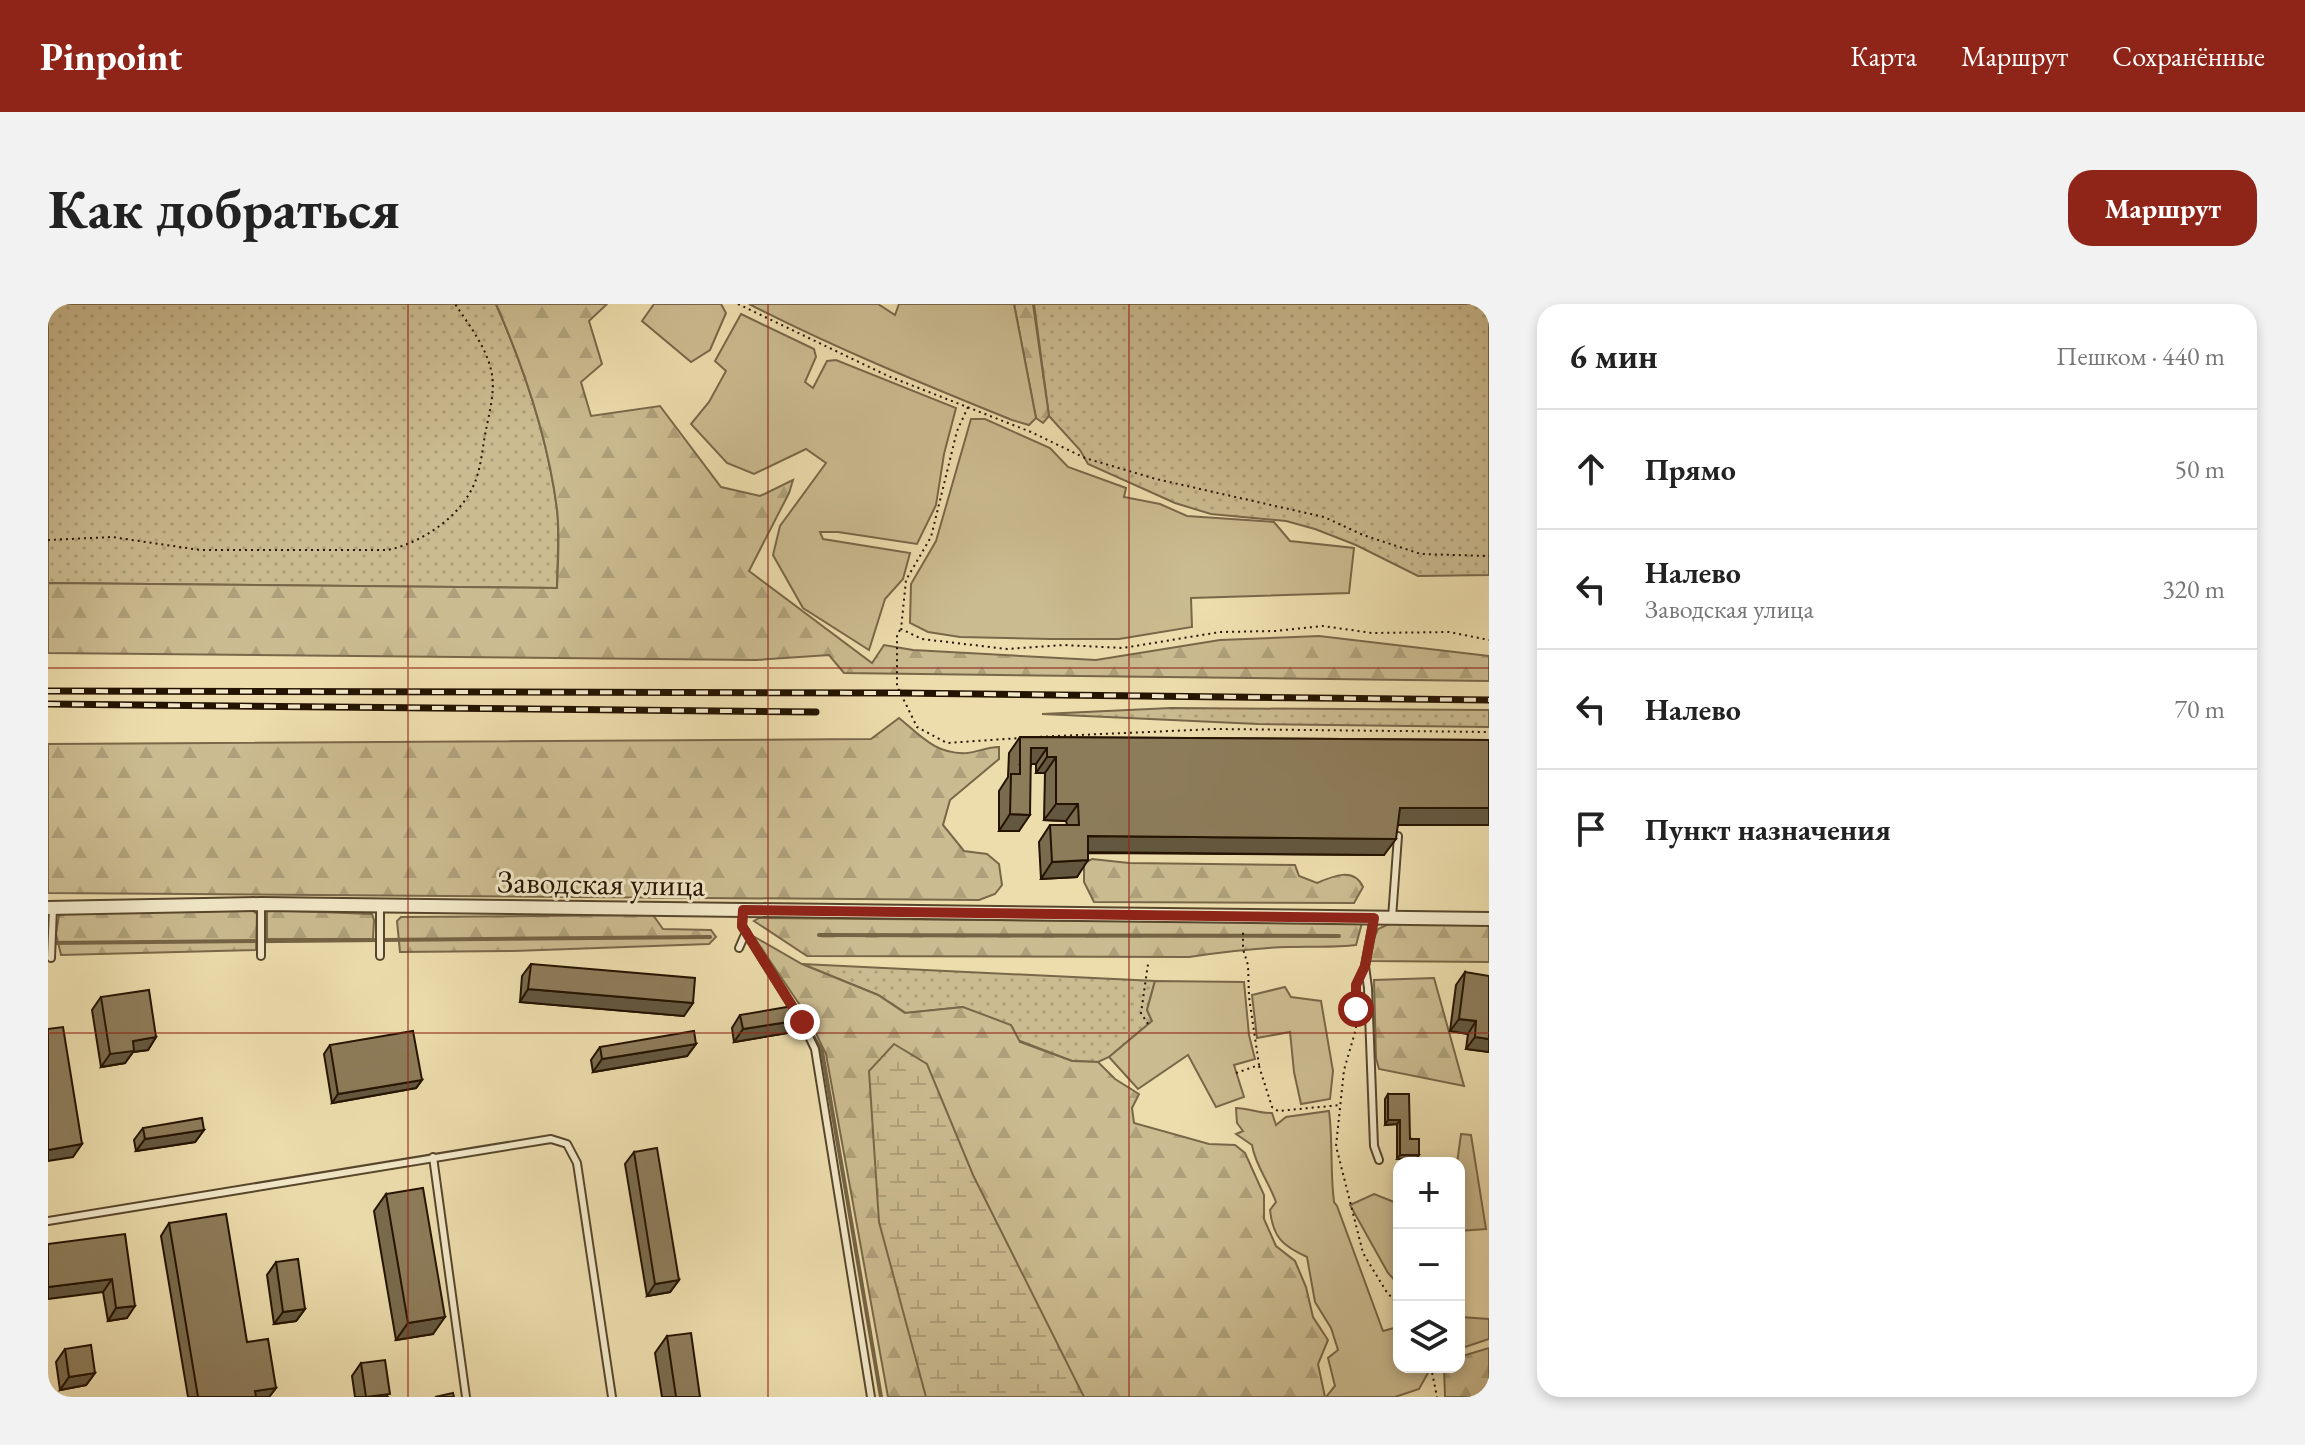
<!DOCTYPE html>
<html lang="ru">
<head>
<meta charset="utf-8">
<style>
  :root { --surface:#fff; --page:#f2f2f2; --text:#222; --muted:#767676; --line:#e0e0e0; --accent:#8f2418 }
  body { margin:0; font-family:"EB Garamond",serif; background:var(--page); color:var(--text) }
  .controls { position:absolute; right:24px; bottom:24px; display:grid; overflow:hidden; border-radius:16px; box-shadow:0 4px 12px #0003 }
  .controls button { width:72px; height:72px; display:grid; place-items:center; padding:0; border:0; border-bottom:2px solid var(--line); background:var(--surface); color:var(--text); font:40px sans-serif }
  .stop { position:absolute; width:24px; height:24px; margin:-18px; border:6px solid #8f2418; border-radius:50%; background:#fff }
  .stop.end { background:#8f2418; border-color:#fff; box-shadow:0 2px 8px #0008 }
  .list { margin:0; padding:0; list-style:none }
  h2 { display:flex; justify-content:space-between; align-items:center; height:104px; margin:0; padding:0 32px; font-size:34px }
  h2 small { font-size:26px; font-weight:400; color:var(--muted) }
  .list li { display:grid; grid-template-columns:52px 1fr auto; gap:24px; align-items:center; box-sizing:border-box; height:120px; padding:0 32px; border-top:2px solid var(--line) }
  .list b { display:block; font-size:30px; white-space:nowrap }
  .list p { margin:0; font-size:26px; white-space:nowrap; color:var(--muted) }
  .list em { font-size:26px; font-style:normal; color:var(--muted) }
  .icon { flex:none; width:44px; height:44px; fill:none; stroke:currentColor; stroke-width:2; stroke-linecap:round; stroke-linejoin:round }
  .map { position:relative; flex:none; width:1441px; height:1093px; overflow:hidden; border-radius:24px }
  header { display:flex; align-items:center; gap:48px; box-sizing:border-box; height:112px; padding:0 40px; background:var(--accent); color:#fff }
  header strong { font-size:38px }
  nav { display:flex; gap:44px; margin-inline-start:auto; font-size:28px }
  .intro { display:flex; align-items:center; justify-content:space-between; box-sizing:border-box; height:192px; padding:0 48px }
  h1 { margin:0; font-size:56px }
  .button { padding:20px 36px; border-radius:24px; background:var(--accent); color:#fff; font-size:28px; font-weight:700 }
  main { display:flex; gap:48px; padding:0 48px }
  aside { flex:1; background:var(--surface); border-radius:24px; box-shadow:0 4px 12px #0003 }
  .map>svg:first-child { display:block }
  .grass { fill:url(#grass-dots); stroke:#786748; stroke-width:2 }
  .forest { fill:url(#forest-firs); stroke:#786748; stroke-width:2 }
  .wetland { fill:url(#wetland-marsh); stroke:#786748; stroke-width:2 }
  .garden { fill:#cbbb90; stroke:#786748; stroke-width:2 }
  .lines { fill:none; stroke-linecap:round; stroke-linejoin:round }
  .stream { stroke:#746344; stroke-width:4 }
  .lane-casing { stroke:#56462b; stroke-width:10 }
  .street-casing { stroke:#56462b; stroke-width:16 }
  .path { stroke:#241300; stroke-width:2; stroke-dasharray:2 4; stroke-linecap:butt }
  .lane { stroke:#f3e9ca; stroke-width:6 }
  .street { stroke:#f3e9ca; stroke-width:12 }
  .rail-casing { stroke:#241300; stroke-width:7 }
  .rail { stroke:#f3e9ca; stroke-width:4; stroke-dasharray:12; stroke-linecap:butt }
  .wall { fill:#796b4d; stroke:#241300; stroke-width:2 }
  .shaded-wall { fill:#63573f; stroke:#241300; stroke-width:2 }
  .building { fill:#8d7c5a; stroke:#241300; stroke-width:2 }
  .route { stroke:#8f2418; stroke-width:10 }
  .grid { fill:none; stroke:#8f2418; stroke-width:2; stroke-opacity:0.55 }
  .labels { text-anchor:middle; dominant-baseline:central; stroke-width:6; stroke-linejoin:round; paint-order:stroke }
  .street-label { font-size:32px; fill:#241300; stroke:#f3e9ca }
</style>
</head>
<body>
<header>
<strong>Pinpoint</strong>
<nav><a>Карта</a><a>Маршрут</a><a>Сохранённые</a></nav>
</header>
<div class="intro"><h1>Как добраться</h1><a class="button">Маршрут</a></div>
<main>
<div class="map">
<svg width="1441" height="1093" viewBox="0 0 1441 1093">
  <defs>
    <pattern id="grass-dots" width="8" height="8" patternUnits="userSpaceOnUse" patternTransform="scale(2)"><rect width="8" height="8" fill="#cbbb90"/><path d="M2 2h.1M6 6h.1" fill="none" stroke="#aea07a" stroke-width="1.8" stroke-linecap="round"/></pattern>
    <pattern id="forest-firs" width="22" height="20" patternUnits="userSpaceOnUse" patternTransform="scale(2)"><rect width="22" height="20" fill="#cbbb90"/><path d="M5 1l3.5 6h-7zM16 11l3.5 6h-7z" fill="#aea07a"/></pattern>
    <pattern id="wetland-marsh" width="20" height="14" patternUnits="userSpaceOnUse" patternTransform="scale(2)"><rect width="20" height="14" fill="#cbbb90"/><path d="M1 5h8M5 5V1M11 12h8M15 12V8" fill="none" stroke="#aea07a"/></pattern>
  </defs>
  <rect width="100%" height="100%" fill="#edddad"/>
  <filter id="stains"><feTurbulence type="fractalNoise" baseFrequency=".0025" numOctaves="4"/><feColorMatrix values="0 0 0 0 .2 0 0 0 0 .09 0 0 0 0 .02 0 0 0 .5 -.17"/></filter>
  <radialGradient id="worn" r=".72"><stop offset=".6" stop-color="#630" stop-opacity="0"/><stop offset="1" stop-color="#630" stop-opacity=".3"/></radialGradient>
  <g class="grass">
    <path d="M 0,0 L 448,0 C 476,64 500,135 509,205 C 512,231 509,258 509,284 L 0,279 Z"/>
    <path d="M 986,0 L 1441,0 L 1441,271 L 1370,272 L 1308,241 L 1267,225 L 1238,217 L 1163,210 L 1127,199 L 1040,160 L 1032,146 L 1001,112 Z"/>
    <path d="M 1123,404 L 1441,406 L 1441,423 L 1210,420 L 994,410 Z"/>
    <path d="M 754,660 L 1107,677 L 1099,706 L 1104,717 L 1061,753 L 1050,758 L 1024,757 L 972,737 L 915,703 L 858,709 L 830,691 Z"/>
  </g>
  <g class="forest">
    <path d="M 448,0 L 559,0 L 541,17 L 554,60 L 533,78 L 543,112 L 612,102 L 673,183 L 712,192 L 745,176 L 741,189 L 701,267 L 824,359 L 836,341 L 865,346 L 1048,356 L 1172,336 L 1271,332 L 1441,352 L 1441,377 L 796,369 L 781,351 L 708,356 L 0,349 L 0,279 L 509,284 C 510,259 512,230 509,205 C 500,135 476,64 448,0 Z"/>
    <path d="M 966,0 L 985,0 L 1001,112 L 995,119 L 988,114 Z"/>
    <path d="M 851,414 C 873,432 888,451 919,449 C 930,448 939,443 951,443 L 951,455 L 902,496 L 895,521 L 916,547 L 939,550 L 951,560 L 954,581 L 947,590 L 931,596 L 0,589 L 0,440 L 823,435 Z"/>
    <path d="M 1044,555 L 1081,559 L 1247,561 L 1251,572 L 1269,579 C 1285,572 1306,563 1315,583 L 1306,599 L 1046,598 L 1036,578 L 1036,560 Z"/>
    <path d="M 204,606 L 209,610 L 208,646 L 13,651 L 8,630 L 11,611 L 24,609 Z"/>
    <path d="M 219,606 L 324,610 L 326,616 L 325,635 L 219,635 Z"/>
    <path d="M 605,611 L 615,625 L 663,626 L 668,633 L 661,640 L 466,647 L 352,648 L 349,617 L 353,613 Z"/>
    <path d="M 711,614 L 1314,619 L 1308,641 C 1285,644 1263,642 1240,643 C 1207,644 1174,648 1141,653 L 759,652 L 706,617 Z"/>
    <path d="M 1341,620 L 1441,620 L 1441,658 L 1322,657 L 1323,641 L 1330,625 Z"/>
    <path d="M 705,632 L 754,660 L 830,691 L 857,709 L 915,703 L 963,721 L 972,738 L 1024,757 L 1050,758 L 1067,775 L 1091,790 L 1084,804 L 1086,819 L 1161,840 L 1187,841 L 1197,849 L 1216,891 L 1216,915 L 1228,942 L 1247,957 L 1258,983 L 1265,1013 L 1280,1036 L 1270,1060 L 1277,1093 L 840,1093 L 778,750 L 760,713 Z"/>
    <path d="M 1386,674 L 1416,782 L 1331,765 L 1328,754 L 1326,676 Z"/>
    <path d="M 1441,1044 L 1441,1093 L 1397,1093 L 1396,1063 L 1411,1063 L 1411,1053 Z"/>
  </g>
  <path class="wetland" d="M 846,740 L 879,760 L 925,871 L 1036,1093 L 878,1093 L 831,918 L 821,767 Z"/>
  <g class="garden">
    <path d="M 606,0 L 673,0 L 678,9 L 662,46 L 643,58 L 594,17 Z"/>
    <path d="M 701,0 L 830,0 L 847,11 L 851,0 L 966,0 L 988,114 L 981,121 L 964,116 C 875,80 787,44 701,0 Z"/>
    <path d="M 693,10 L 766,45 L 768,53 L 757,78 L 765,84 L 779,57 L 788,56 L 908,104 L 896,150 L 888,201 L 869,240 L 790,228 L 772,228 L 775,235 L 862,249 L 855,275 L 837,295 L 821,346 L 755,304 L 725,251 L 732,222 L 778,159 L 758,145 L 706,170 L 679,159 L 643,120 L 661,98 L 678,67 L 667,57 Z"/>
    <path d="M 923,115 L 937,115 L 1002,144 L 1020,163 L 1078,184 L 1076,193 L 1112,200 L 1139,212 L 1226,218 L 1242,237 L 1306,244 L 1301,289 L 1143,294 L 1144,323 L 1071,335 L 1002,335 L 912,333 L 880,328 L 862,319 L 863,280 L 888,237 Z"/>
    <path d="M 1107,677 L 1196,678 L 1201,731 L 1207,755 L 1186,761 L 1196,793 L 1168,803 L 1140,751 L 1090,785 L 1061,753 L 1104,717 L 1099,706 Z"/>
    <path d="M 1237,683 L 1243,693 L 1273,697 L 1285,767 L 1282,795 L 1253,800 L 1246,768 L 1242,728 L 1209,734 L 1204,691 Z"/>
    <path d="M 1188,804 C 1201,804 1211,810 1224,809 L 1228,821 L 1238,813 L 1281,807 C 1285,837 1282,867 1286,898 L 1289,902 L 1335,1027 L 1346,1024 L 1351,1018 L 1351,1063 L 1378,1063 L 1380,1069 L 1371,1085 L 1347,1093 L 1278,1093 L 1287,1082 L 1280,1054 L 1290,1046 L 1283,1024 L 1267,998 L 1259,953 C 1235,942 1225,934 1222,906 L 1228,898 C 1221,878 1207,861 1204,841 L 1188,830 L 1195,827 L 1189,819 Z"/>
    <path d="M 1413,830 L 1423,831 L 1438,925 L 1411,927 L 1409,859 Z"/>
    <path d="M 1326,890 L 1351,900 L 1351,981 L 1340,969 L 1302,901 Z"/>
    <path d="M 1411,1002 L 1413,1013 L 1441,1015 L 1441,1035 L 1411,1045 Z"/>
  </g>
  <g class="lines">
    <g class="stream">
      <path d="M 771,631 L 1291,632"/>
      <path d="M 0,639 L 662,633"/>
      <path d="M 759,722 L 774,747 L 833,1093"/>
    </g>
    <defs>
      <g id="lane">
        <path d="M 213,600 L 213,652"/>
        <path d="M 695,606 L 694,622 L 754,718 L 767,745 L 823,1093"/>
        <path d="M 1326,614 L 1317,662 L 1320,684 L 1326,842 L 1331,856"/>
        <path d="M 1344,614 L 1350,532"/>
        <path d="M 691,644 L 698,628"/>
        <path d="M 332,652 L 332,602"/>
        <path d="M 3,654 L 5,604"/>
        <path d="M 385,853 L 418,1093"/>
        <path d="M 0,917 L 503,835 L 519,840 L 529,859 L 564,1093"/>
      </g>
      <path id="street" d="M 0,604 L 213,600 L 1441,615"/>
    </defs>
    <use href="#lane" class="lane-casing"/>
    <use href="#street" class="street-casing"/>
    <g class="path">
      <path d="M 690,0 L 840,72 L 983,128 L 1037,154 L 1108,175 L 1276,213 L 1315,231 L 1373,250 L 1441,252"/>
      <path d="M 920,103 L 909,127 L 883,233 L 858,276 L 853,325 L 874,335 L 959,345 L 1016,341 L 1075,344 L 1172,328 L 1227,327 L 1275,322 L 1324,329 L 1401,328 L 1441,336"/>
      <path d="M 0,236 L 64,233 L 152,246 L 340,246 C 377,238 420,208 430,169 C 434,155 435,140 438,126 C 441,110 447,88 444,71 C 440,45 421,21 407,0"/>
      <path d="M 852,326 L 849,331 L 849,382 L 869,423 L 899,439 L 972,434"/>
      <path d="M 986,433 L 1168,425 L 1441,428"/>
      <path d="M 1308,680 L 1308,725 L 1296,766 L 1288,842 L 1315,949 L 1338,987 L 1351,1002"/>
      <path d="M 1100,720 L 1093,709 L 1100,660"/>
      <path d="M 1211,762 L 1224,803 L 1230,807 L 1293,801"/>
      <path d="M 1188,769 L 1211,761 L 1201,693 L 1200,661 L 1195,645 L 1195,625"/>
      <path d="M 1383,1063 L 1389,1093"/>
    </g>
    <use href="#lane" class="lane"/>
    <use href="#street" class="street"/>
    <defs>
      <g id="rail">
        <path d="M 0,387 L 852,389 L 1441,396"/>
        <path d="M 0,400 L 768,408"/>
      </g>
    </defs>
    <use href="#rail" class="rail-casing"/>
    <use href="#rail" class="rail"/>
  </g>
  <g class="wall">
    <path d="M 972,433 L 1441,436 L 1441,521 L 1350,521 L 1336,551 L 1040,549 L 1029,573 L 993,575 L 991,538 L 1002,521 L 1019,521 L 1018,517 L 996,516 L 997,469 L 988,469 L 988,460 L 983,460 L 971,527 L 951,527 L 951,487 L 960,473 L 961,449 Z"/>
    <path d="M 483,660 L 636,712 L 472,698 L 474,672 Z"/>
    <path d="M 1417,668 L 1441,748 L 1418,745 L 1420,730 L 1402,727 L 1408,681 Z"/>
    <path d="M 53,693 L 108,733 L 100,746 L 85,748 L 77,759 L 53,763 L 44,706 Z"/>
    <path d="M 692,711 L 747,717 L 739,729 L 686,738 L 684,724 Z"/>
    <path d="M 648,740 L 639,752 L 545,768 L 543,756 L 552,743 Z"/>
    <path d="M 282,741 L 374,776 L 368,784 L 284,799 L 276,750 Z"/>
    <path d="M 1340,790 L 1371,851 L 1368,855 L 1349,855 L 1349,820 L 1337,821 L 1337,795 Z"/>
    <path d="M 95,824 L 156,826 L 147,838 L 88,847 L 86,836 Z"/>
    <path d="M 586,848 L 631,976 L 622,988 L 599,992 L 577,860 Z"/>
    <path d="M 338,890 L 385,1030 L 348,1036 L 326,907 Z"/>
    <path d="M 121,919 L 228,1084 L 221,1093 L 140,1093 L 113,932 Z"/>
    <path d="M 77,930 L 79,1014 L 60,1017 L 55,988 Z"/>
    <path d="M 228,958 L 257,1005 L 248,1017 L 226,1020 L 219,971 Z"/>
    <path d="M 619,1032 L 652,1093 L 614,1093 L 607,1049 Z"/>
    <path d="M 17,1045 L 47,1069 L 38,1081 L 12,1086 L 8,1058 Z"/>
    <path d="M 313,1059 L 340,1093 L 307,1093 L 304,1072 Z"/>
  </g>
  <g class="shaded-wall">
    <path d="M 983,444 L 999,444 L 988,460 L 972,460 Z"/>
    <path d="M 999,453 L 1008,453 L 997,469 L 988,469 Z"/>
    <path d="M 1008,500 L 1030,500 L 1018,517 L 996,516 Z"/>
    <path d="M 1352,504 L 1441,504 L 1441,521 L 1341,521 Z"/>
    <path d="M 962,510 L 982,511 L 971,527 L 951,527 Z"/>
    <path d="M 1040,532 L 1348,535 L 1336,551 L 1029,548 Z"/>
    <path d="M 1040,556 L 1029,573 L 993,575 L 1004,558 Z"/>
    <path d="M 480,685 L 645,699 L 636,712 L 472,698 Z"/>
    <path d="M 1411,715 L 1428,717 L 1420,730 L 1402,727 Z"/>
    <path d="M 747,717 L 739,729 L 686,738 L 695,725 Z"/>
    <path d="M 108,733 L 100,746 L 85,748 L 77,759 L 53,763 L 62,750 L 85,737 Z"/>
    <path d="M 1427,733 L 1441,735 L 1441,748 L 1418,745 Z"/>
    <path d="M 648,740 L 639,752 L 545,768 L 554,755 Z"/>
    <path d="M 374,776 L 368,784 L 284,799 L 290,790 Z"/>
    <path d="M 1340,816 L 1352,816 L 1349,820 L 1337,821 Z"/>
    <path d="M 156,826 L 147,838 L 88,847 L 97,835 Z"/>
    <path d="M 34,840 L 25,853 L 0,857 L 0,846 Z"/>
    <path d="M 1352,851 L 1371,851 L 1368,855 L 1349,855 Z"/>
    <path d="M 64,975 L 55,988 L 0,995 L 0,983 Z"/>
    <path d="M 631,976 L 622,988 L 599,992 L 607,980 Z"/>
    <path d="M 87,1002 L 79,1014 L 60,1017 L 68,1004 Z"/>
    <path d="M 257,1005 L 248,1017 L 226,1020 L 235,1008 Z"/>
    <path d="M 397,1013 L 385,1030 L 348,1036 L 360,1019 Z"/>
    <path d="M 47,1069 L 38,1081 L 12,1086 L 21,1073 Z"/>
    <path d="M 228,1084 L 221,1093 L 203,1093 L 207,1087 Z"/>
  </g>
  <g class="building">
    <path d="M 972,433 L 1441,436 L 1441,504 L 1352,504 L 1348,535 L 1040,532 L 1040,556 L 1004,558 L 1002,521 L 1031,521 L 1030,500 L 1008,500 L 1008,453 L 999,453 L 999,444 L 983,444 L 982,511 L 962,510 L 963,470 L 972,470 Z"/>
    <path d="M 483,660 L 647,674 L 645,699 L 480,685 Z"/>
    <path d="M 1417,668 L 1441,672 L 1441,735 L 1427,733 L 1428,717 L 1411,715 Z"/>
    <path d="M 101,686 L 108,733 L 85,737 L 86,747 L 62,750 L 53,693 Z"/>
    <path d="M 745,702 L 747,717 L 695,725 L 692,711 Z"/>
    <path d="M 15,723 L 34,840 L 0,846 L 0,725 Z"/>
    <path d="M 365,727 L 374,776 L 290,790 L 282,741 Z"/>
    <path d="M 646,727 L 648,740 L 554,755 L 552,743 Z"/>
    <path d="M 1340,790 L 1361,790 L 1362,835 L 1371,835 L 1371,851 L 1352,851 L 1352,816 L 1340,816 Z"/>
    <path d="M 154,814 L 156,826 L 97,835 L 95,824 Z"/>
    <path d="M 609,844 L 631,976 L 607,980 L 586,848 Z"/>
    <path d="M 375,884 L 397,1013 L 360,1019 L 338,890 Z"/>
    <path d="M 178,910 L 199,1038 L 220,1035 L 228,1084 L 207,1087 L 208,1093 L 150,1093 L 121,919 Z"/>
    <path d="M 77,930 L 87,1002 L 68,1004 L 64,975 L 0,983 L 0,940 Z"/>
    <path d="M 250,955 L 257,1005 L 235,1008 L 228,958 Z"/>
    <path d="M 643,1029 L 652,1093 L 628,1093 L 619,1032 Z"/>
    <path d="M 43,1041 L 47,1069 L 21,1073 L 17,1045 Z"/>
    <path d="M 337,1056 L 342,1090 L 318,1093 L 313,1059 Z"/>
    <path d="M 405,1089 L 406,1093 L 387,1093 Z"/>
  </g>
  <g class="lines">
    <path class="route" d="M 754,718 L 694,622 L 695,606 L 1326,614 L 1317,662 L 1308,681 L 1308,705"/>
  </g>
  <path class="grid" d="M 360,0 L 360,1093M 720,0 L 720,1093M 1081,0 L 1081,1093M 0,364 L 1441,364M 0,729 L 1441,729"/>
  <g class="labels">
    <g class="street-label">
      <text transform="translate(553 579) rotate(1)">Заводская улица</text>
    </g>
  </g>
  <rect width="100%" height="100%" filter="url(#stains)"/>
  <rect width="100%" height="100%" fill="url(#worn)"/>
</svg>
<div class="controls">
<button>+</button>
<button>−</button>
<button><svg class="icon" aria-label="layers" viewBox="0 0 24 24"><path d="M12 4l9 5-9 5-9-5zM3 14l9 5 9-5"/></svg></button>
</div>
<div class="stop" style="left:1308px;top:705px"></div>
<div class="stop end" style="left:754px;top:718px"></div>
</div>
<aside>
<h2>6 мин<small>Пешком · 440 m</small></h2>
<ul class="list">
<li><svg class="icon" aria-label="ahead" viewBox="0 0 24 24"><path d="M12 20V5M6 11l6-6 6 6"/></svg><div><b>Прямо</b></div><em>50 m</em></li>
<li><svg class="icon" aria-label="left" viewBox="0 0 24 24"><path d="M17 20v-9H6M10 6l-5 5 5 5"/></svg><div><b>Налево</b><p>Заводская улица</p></div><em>320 m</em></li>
<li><svg class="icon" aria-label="left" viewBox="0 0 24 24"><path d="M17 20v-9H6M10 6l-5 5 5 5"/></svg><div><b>Налево</b></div><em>70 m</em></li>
<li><svg class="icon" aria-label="arrive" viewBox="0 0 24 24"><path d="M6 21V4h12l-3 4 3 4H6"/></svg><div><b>Пункт назначения</b></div></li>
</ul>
</aside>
</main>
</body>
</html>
